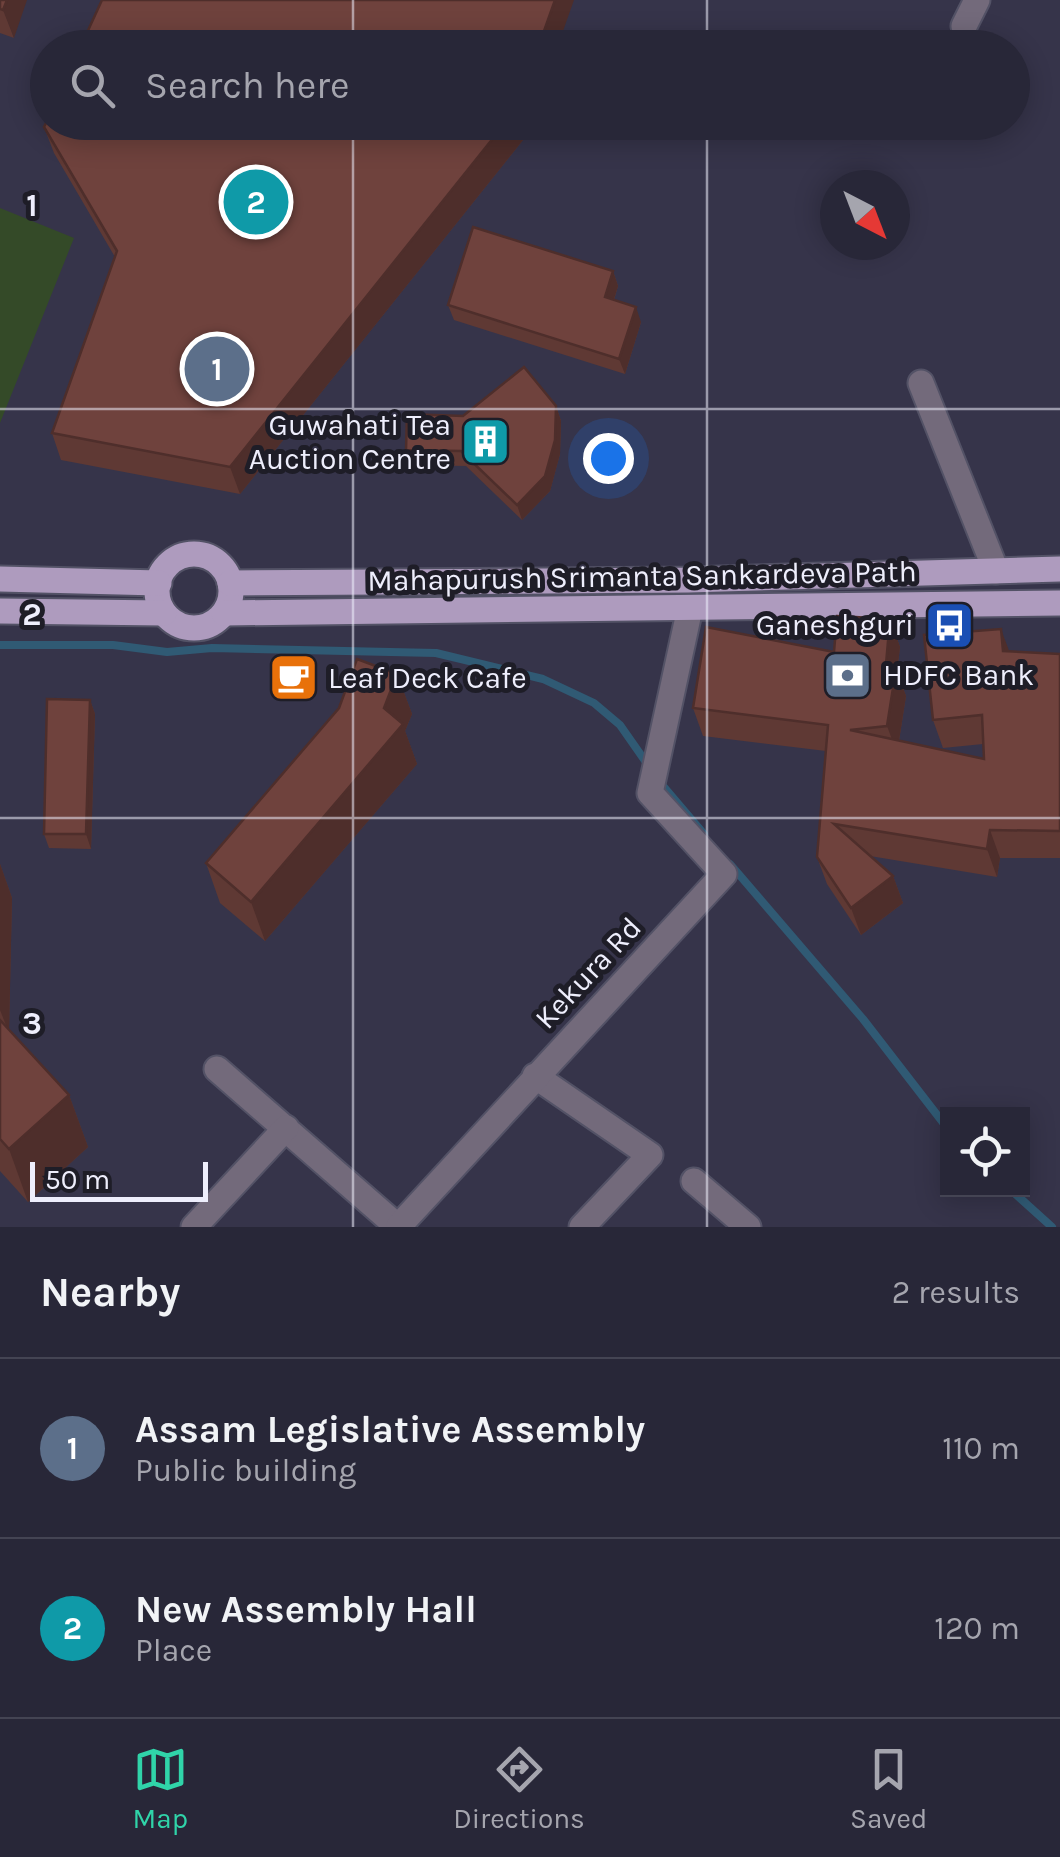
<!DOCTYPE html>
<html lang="en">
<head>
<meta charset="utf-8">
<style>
  :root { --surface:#282738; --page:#343343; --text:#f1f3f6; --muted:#a5a5ae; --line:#444453; --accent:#30d4a9 }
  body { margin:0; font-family:Karla,sans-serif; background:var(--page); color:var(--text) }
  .controls { position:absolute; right:30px; bottom:30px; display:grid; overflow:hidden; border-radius:0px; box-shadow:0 5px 25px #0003 }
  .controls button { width:90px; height:90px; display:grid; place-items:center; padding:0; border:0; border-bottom:2px solid var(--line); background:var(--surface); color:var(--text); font:50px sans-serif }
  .compass { position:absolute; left:820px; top:170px; width:90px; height:90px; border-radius:50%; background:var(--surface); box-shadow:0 5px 25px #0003; rotate:138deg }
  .scale { position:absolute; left:30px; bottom:25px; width:178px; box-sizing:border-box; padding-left:10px; border:5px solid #eeeefc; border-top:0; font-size:28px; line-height:35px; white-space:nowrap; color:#eeeefc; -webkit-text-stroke:8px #1e1d27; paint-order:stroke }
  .you { position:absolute; left:608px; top:458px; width:35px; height:35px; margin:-25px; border:8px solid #fff; border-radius:50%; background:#1a73e8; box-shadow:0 0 0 15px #1a73e833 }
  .badge { display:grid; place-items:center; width:65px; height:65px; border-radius:50%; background:var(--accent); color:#fff; font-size:32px; font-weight:700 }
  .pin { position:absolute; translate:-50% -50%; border:5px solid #fff; box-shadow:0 2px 10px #0006 }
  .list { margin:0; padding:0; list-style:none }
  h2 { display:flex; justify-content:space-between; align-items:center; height:130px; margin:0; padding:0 40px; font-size:42px }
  h2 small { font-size:32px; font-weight:400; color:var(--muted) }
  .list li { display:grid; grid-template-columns:65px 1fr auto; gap:30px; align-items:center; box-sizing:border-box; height:180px; padding:0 40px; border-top:2px solid var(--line) }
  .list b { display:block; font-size:38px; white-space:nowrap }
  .list p { margin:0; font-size:32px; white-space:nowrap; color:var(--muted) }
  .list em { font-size:32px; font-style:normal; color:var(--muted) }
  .icon { flex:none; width:55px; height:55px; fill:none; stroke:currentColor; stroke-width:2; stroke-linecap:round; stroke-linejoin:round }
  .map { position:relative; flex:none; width:1060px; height:1227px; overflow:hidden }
  .search { position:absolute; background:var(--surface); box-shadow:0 5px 25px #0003; left:30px; right:30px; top:30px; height:110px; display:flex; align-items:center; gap:25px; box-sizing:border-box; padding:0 35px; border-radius:55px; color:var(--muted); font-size:38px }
  .sheet { height:490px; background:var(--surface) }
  nav { display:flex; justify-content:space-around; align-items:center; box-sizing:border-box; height:140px; border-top:2px solid var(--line); background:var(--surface); font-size:28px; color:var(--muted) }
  nav a { display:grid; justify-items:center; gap:5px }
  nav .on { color:var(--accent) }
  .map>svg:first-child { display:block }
  .green { fill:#344a28 }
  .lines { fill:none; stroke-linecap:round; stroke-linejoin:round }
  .stream { stroke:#305a74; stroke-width:8 }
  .street-casing { stroke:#535266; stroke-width:29 }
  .primary-casing { stroke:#535266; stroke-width:29 }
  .street { stroke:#736a7b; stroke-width:25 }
  .primary { stroke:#ae9bbe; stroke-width:25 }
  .wall { fill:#5f3934 }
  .shaded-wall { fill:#4e2e2b }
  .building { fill:#6f423d; stroke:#4e2e2b; stroke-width:2.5 }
  .grid { fill:none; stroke:#eeeefc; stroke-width:2.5; stroke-opacity:0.55 }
  .labels { text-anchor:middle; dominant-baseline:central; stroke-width:10; stroke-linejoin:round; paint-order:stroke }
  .poi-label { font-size:30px; fill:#eeeefc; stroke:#1e1d27; text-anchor:end }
  .street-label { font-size:30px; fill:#eeeefc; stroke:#1e1d27 }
  .grid-label { font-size:32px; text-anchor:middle; font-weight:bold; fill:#eeeefc; stroke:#1e1d27; stroke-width:10; stroke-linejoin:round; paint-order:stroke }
</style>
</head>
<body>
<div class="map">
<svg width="1060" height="1227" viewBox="0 0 1060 1227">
  <rect width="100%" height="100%" fill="#36344a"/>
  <path class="green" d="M 0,208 L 74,238 L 0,423 Z"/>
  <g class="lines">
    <g class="stream">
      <path d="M 0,645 L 113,645 L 167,652 L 212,648 L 436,653 L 543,679 L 594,703 L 620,725 L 648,765"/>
      <path d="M 658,780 L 704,834"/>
      <path d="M 730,864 L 863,1019 L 948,1129"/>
      <path d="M 1011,1190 L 1052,1227"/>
    </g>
    <defs>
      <g id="street">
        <path d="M 964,26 L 977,0"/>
        <path d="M 921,383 L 996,571"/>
        <path d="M 217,1069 L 398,1227"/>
        <path d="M 535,1076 L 650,1155 L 582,1227"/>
        <path d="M 694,1181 L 748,1227"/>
        <path d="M 399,1226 L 724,874 L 650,793 L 690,608"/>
        <path d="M 194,1227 L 286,1128"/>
      </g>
      <g id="primary">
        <circle cx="194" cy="591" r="37"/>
        <path d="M 0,579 L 159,583"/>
        <path d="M 230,583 L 688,580 L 1060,569"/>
        <path d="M 0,611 L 164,613"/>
        <path d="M 224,613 L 1060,603"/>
      </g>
    </defs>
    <use href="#street" class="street-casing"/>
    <use href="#primary" class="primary-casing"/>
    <use href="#street" class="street"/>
    <use href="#primary" class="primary"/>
  </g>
  <g class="wall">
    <path d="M 0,0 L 14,38 L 0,33 Z"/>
    <path d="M 48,122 L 531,122 L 527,135 L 240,494 L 61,460 L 52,433 L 115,257 L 54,153 L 44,127 Z"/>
    <path d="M 613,271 L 618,286 L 614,300 L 641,322 L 625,374 L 454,320 L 448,305 Z"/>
    <path d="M 556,406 L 561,421 L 560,454 L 550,491 L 522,520 L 466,466 L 412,465 L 406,450 L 463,416 Z"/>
    <path d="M 890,619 L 900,647 L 897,672 L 906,696 L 899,741 L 984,759 L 983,744 L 943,748 L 933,720 L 1010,651 L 1060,654 L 1060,858 L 1000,858 L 997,877 L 870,856 L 893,876 L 903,903 L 861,935 L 827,884 L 817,857 L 826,751 L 703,736 L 693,708 L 834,652 Z"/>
    <path d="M 397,674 L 412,714 L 405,731 L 417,764 L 265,941 L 220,903 L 206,863 Z"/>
    <path d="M 90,700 L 95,714 L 91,849 L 49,848 L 44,834 Z"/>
    <path d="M 0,864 L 12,898 L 9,1029 L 69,1095 L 88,1147 L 28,1202 L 0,1171 Z"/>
  </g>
  <g class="shaded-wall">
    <path d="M 7,0 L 27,0 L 14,38 L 3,10 Z"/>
    <path d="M 555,0 L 574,0 L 557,48 L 538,48 Z"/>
    <path d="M 506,122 L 531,122 L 527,135 L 240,494 L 230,467 Z"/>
    <path d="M 613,271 L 618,286 L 610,312 L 605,297 Z"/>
    <path d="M 636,307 L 641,322 L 625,374 L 619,359 Z"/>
    <path d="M 556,406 L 561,421 L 560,454 L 550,491 L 522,520 L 517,505 Z"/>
    <path d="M 890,619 L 900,647 L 897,672 L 906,696 L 897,753 L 887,726 L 886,664 Z"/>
    <path d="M 1001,629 L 1011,656 L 1003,651 Z"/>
    <path d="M 397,674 L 412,714 L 405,731 L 417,764 L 265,941 L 251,902 L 384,708 Z"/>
    <path d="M 90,700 L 95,714 L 91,849 L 86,834 Z"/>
    <path d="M 990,830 L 1000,858 L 997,877 L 987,849 Z"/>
    <path d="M 0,864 L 12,898 L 9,1033 L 0,1010 Z"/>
    <path d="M 893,876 L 903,903 L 861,935 L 851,908 Z"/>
    <path d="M 69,1095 L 88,1147 L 28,1202 L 9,1149 Z"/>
  </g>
  <g class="building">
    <path d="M 0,0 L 7,0 L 3,10 L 0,9 Z"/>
    <path d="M 102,0 L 555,0 L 538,48 L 80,48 Z"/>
    <path d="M 48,119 L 48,122 L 506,122 L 230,467 L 52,433 L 117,251 L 44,127 Z"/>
    <path d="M 473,227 L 613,271 L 605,297 L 636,307 L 619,359 L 448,305 Z"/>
    <path d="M 524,367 L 556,406 L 555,440 L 545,476 L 517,505 L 461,451 L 406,450 L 407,414 L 463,416 Z"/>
    <path d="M 837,616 L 890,619 L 886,664 L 896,669 L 887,726 L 850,730 L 984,759 L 982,715 L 933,720 L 924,635 L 1001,629 L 1003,651 L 1060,654 L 1060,831 L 990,830 L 987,849 L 834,824 L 893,876 L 851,908 L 817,857 L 828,725 L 693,708 L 706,627 L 834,652 Z"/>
    <path d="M 357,659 L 397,674 L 384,708 L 403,724 L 251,902 L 206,863 L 339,708 Z"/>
    <path d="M 47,699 L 90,700 L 86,834 L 44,834 Z"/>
    <path d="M 0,1020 L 69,1095 L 9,1149 L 0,1139 Z"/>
  </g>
  <path class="grid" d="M 353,0 L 353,48M 707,0 L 707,48M 353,122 L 353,1227M 707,122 L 707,1227M 0,409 L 1060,409M 0,818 L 1060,818"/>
  <defs>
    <symbol id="building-square" viewBox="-11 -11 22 22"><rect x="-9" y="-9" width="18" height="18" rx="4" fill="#0f9aa8" stroke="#1e1d27"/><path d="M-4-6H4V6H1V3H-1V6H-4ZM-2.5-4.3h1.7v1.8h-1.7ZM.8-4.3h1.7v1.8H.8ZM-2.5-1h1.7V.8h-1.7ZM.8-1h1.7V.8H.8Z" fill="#fff"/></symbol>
    <symbol id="bus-square" viewBox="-11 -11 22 22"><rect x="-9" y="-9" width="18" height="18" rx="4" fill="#1a4fb4" stroke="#1e1d27"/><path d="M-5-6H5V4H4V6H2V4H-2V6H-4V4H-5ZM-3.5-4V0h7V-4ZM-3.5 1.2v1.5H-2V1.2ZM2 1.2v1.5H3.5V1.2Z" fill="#fff"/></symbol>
    <symbol id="bank-square" viewBox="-11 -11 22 22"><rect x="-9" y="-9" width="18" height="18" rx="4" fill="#5c6f8a" stroke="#1e1d27"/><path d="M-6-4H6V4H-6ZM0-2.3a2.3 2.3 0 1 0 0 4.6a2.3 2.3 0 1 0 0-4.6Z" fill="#fff"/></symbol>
    <symbol id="cafe-square" viewBox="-11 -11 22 22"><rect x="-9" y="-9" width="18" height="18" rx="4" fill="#e8710a" stroke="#1e1d27"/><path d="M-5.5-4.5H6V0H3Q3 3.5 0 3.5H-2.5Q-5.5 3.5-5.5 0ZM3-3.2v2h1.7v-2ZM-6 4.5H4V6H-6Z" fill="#fff"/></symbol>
  </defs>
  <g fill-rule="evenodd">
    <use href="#building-square" x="458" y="414" width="55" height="55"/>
    <use href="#bus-square" x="922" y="598" width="55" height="55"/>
    <use href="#bank-square" x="820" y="648" width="55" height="55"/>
    <use href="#cafe-square" x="266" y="650" width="55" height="55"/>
  </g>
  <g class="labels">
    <g class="poi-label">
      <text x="451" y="425">Guwahati Tea<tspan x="451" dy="34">Auction Centre</tspan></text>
      <text x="914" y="625">Ganeshguri</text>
      <text x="883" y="675" text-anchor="start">HDFC Bank</text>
      <text x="328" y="678" text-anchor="start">Leaf Deck Cafe</text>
    </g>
    <g class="street-label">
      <text transform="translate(642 576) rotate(-1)">Mahapurush Srimanta Sankardeva Path</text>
      <text transform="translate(588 973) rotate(-47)">Kekura Rd</text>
    </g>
  </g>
  <g class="grid-label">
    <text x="32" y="216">1</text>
    <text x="32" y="625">2</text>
    <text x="32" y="1034">3</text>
  </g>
</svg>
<div class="controls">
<button><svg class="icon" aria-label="locate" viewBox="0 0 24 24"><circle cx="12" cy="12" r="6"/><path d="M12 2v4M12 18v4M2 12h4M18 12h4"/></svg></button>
</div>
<svg class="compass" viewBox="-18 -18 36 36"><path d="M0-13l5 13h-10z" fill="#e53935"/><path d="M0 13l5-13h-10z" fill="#a5a5ae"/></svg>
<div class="scale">50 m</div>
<div class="you"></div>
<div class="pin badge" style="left:217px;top:369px;background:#5c6f8a">1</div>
<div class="pin badge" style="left:256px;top:202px;background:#0f9aa8">2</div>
<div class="search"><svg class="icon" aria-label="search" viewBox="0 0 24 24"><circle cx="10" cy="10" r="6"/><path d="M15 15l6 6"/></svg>Search here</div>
</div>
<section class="sheet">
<h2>Nearby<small>2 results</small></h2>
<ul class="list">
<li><span class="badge" style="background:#5c6f8a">1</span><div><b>Assam Legislative Assembly</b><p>Public building</p></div><em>110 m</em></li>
<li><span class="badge" style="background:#0f9aa8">2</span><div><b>New Assembly Hall</b><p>Place</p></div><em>120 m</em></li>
</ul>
</section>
<nav>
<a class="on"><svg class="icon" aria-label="map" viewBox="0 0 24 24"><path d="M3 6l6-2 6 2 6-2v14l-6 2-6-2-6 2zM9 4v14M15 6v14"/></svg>Map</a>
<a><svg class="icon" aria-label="directions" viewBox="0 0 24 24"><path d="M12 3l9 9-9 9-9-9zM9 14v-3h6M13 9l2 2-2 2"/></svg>Directions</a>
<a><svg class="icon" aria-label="saved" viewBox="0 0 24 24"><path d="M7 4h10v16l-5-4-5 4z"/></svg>Saved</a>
</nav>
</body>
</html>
